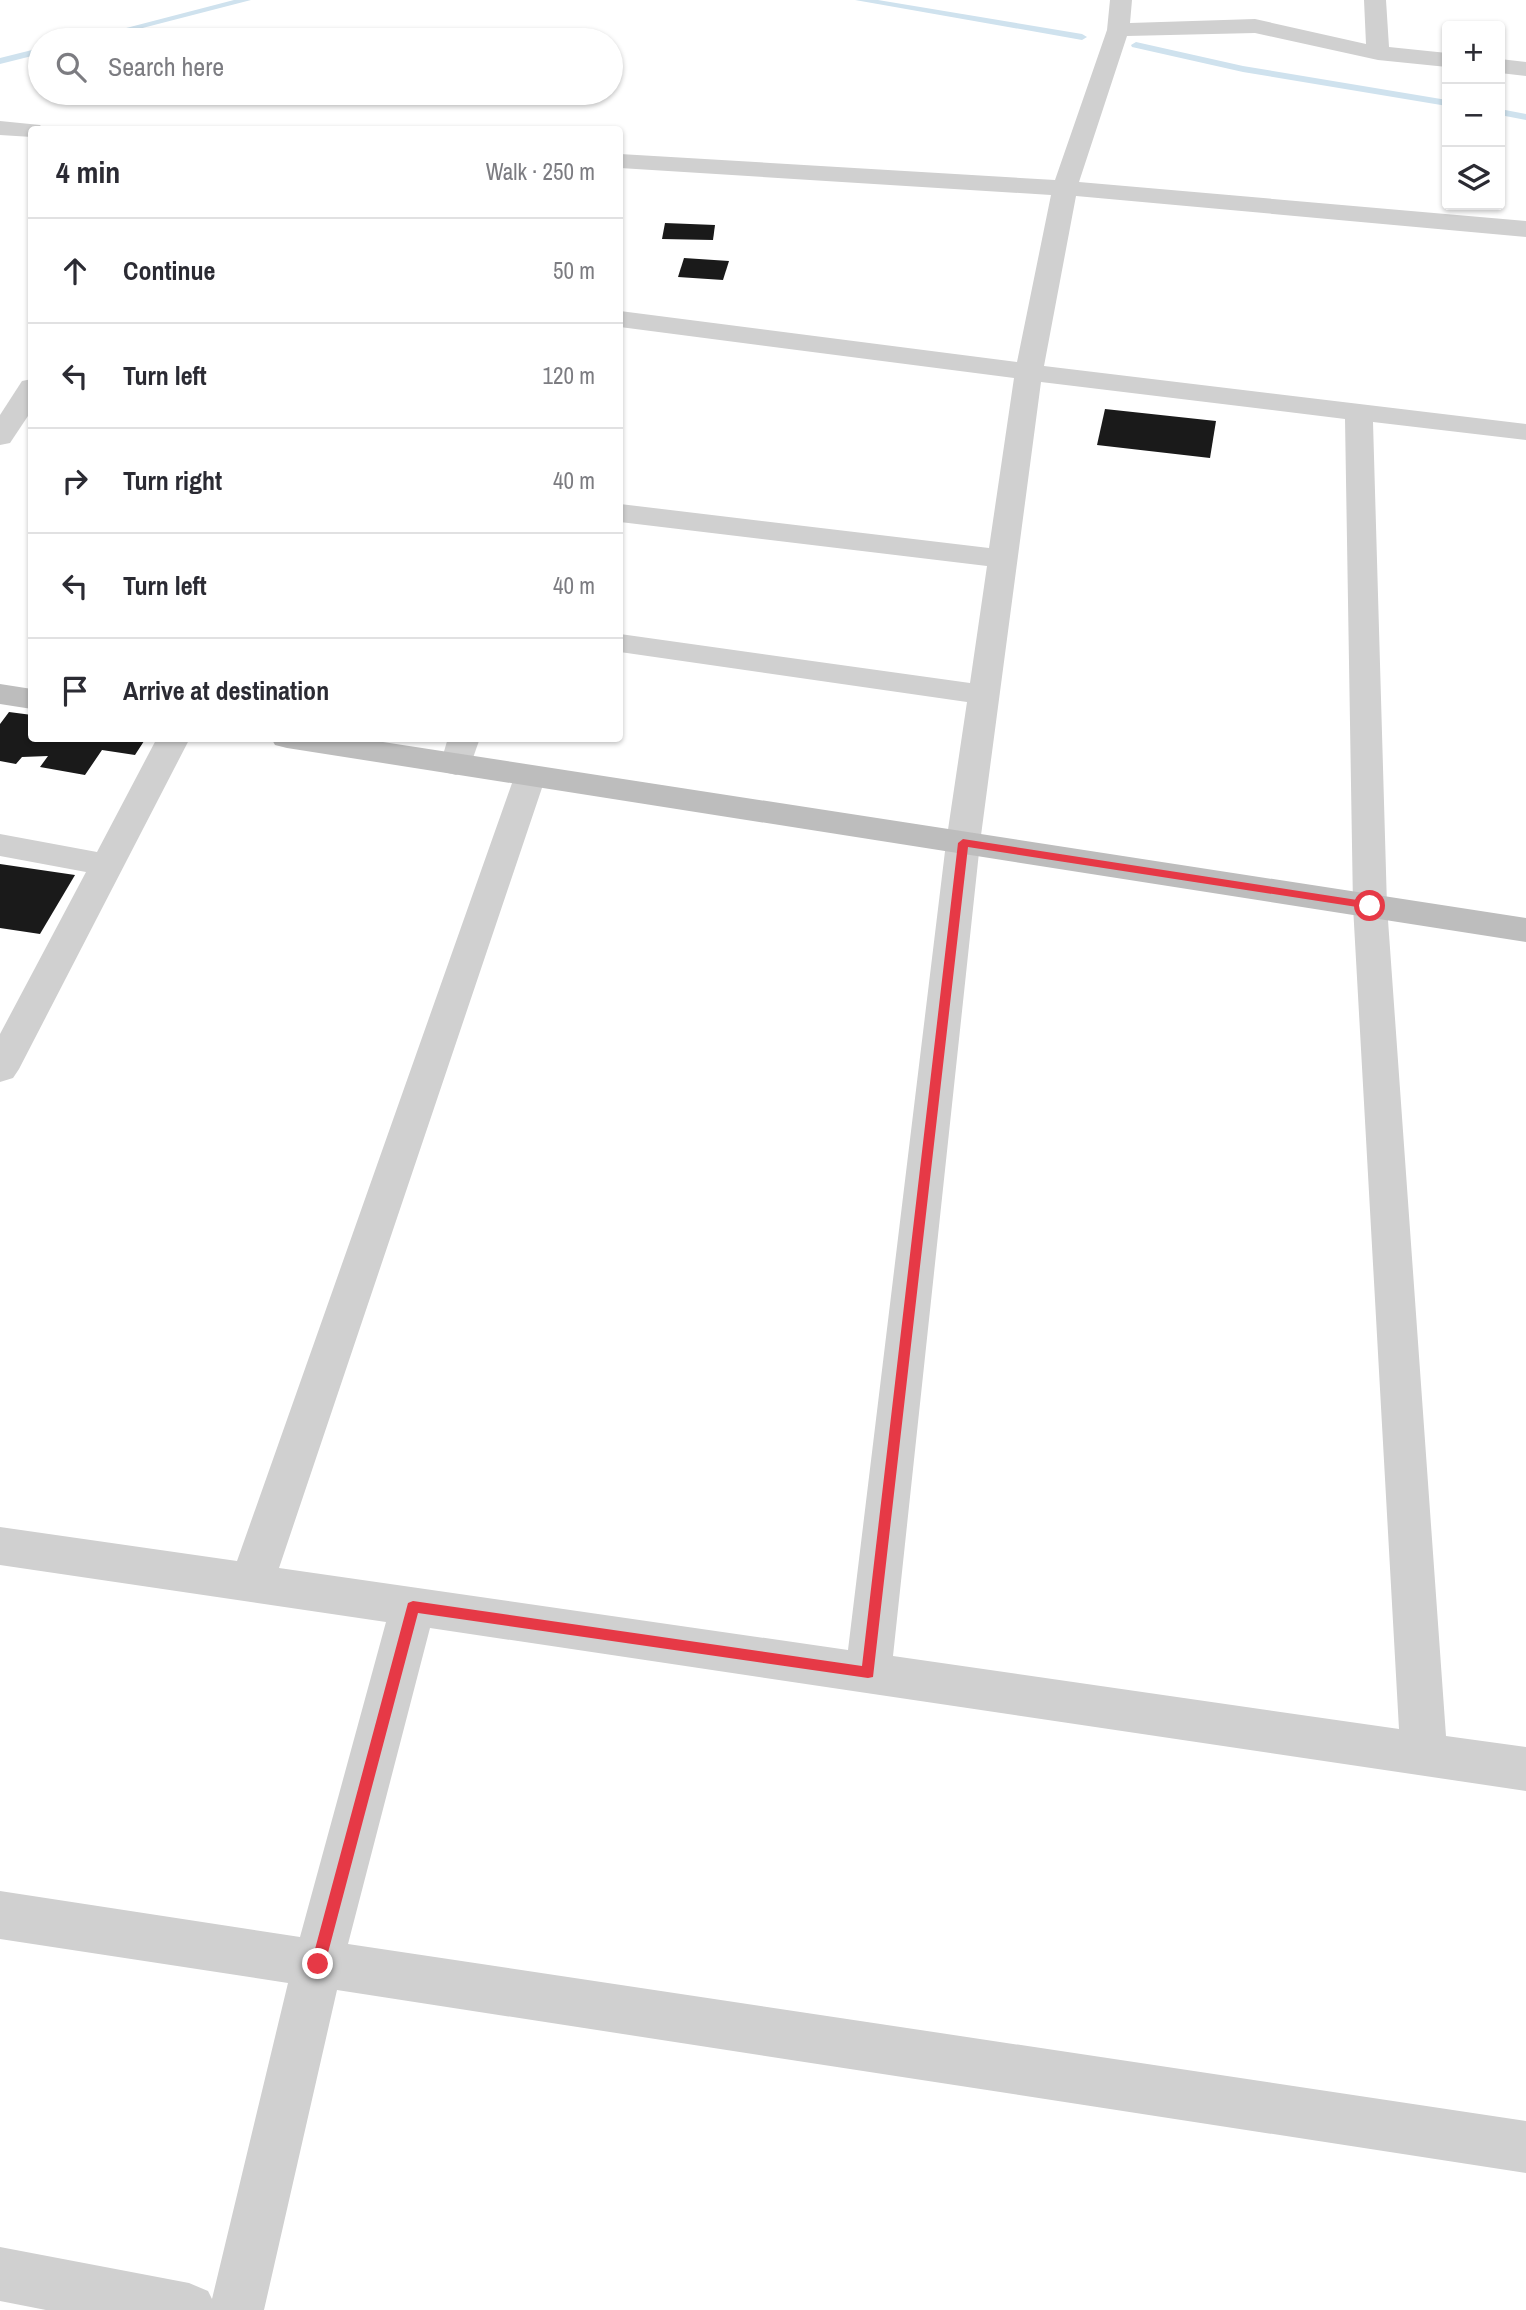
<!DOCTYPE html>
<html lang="en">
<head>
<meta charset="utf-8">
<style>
  :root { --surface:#fff; --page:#f2f2f3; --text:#2b2b33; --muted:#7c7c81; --line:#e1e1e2 }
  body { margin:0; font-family:"Archivo Narrow",sans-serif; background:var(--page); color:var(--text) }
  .controls { position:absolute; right:21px; top:21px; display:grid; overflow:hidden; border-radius:7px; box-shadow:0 2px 5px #0004 }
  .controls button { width:63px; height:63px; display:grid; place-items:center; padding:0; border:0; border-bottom:2px solid var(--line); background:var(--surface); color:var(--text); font:35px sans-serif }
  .stop { position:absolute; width:21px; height:21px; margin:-16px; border:5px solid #e63946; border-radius:50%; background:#fff }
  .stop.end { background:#e63946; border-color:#fff; box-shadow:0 2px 7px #0008 }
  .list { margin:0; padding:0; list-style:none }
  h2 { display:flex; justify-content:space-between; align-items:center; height:91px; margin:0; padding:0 28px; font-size:30px }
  h2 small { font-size:23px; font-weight:400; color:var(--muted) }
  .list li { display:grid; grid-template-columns:46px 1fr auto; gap:21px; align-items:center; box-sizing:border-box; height:105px; padding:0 28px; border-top:2px solid var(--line) }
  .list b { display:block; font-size:26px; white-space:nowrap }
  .list em { font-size:23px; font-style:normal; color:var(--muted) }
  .icon { flex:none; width:38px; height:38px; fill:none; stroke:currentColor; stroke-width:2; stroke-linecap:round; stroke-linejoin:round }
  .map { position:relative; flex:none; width:1526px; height:2310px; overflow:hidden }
  .search { position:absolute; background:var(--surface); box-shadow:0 2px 5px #0004; left:28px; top:28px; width:595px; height:77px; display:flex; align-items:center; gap:18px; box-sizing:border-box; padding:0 24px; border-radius:38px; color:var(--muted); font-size:26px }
  .panel { position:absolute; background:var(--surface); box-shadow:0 2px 5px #0004; left:28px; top:126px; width:595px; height:616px; border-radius:7px }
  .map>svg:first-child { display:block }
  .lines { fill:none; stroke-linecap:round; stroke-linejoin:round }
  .stream { fill:#cfe2ee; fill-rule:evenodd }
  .building { fill:#1a1a1a }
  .street { fill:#d0d0d0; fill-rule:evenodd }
  .secondary { fill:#bdbdbd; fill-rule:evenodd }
  .route { fill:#e63946 }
</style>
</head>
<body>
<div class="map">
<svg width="1526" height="2310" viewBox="0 0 1526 2310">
  <rect width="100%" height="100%" fill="#fff"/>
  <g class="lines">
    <g class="stream">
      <path d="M 234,0 L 251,0 L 96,40 L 80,40 Z"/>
      <path d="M 855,0 L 878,0 L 1082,34 L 1087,37 L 1082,40 Z"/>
      <path d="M 1136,42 L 1243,66 L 1447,100 L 1447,106 L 1243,72 L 1132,47 L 1131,45 Z"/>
      <path d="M 40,48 L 40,54 L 0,64 L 0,58 Z"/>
      <path d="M 1500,109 L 1526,114 L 1526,120 L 1500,115 Z"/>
    </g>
  </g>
  <g class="building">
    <path d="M 665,223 L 715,225 L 713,240 L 662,239 Z"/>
    <path d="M 684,258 L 729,261 L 723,280 L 678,277 Z"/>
    <path d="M 1105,409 L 1216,421 L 1210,458 L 1097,445 Z"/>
    <path d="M 9,712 L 32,715 L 32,738 L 146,738 L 135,755 L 102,750 L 85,775 L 40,767 L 48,756 L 22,757 L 16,764 L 0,761 L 0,724 Z"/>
    <path d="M 0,864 L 75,875 L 40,934 L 0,928 Z"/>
  </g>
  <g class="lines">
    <g class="street">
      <path d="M 1110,0 L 1132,0 L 1130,23 L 1255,19 L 1366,44 L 1364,0 L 1386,0 L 1389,47 L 1447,53 L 1447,67 L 1378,60 L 1255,33 L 1127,36 L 1079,182 L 1526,221 L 1526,237 L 1076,196 L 1044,366 L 1526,424 L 1526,440 L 1373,422 L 1387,906 L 1446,1736 L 1526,1747 L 1526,1791 L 430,1628 L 348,1944 L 1526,2121 L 1526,2173 L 337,1990 L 264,2310 L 46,2310 L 0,2301 L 0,2247 L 189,2283 L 208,2291 L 212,2299 L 288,1983 L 0,1939 L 0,1891 L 300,1937 L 386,1622 L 0,1565 L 0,1527 L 237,1561 L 517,769 L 529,765 L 541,769 L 546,776 L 279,1568 L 848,1650 L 946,843 L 967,702 L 620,652 L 620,634 L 970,683 L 987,566 L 620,522 L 620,504 L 989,548 L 1014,378 L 620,327 L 620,311 L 1017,362 L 1051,195 L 620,168 L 620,154 L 1055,180 L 1107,30 ZM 1041,382 L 1345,419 L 1353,906 L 1399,1729 L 893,1656 L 980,843 Z"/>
      <path d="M 1500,59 L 1526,62 L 1526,76 L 1500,73 Z"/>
      <path d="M 0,121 L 40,125 L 44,130 L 32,130 L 32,137 L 0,135 Z"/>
      <path d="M 32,379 L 32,410 L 10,443 L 0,445 L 0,415 L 22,381 Z"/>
      <path d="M 157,738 L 190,738 L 19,1069 L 13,1078 L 0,1082 L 0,1034 L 86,872 L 0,856 L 0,834 L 97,852 Z"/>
      <path d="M 448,738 L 480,738 L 468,772 L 456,775 L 444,772 L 440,765 Z"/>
    </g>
    <g class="secondary">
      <path d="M 0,684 L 32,689 L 32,709 L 0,704 Z"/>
      <path d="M 271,738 L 357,738 L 1526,918 L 1526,942 L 287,748 L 275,745 Z"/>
    </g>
  </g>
  <path class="route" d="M 963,839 L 1370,902 L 1376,906 L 1370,909 L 968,847 L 873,1677 L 868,1678 L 418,1613 L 325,1964 L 323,1969 L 318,1971 L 313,1969 L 311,1964 L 408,1603 L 413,1601 L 862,1666 L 958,843 Z"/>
</svg>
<div class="controls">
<button>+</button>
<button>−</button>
<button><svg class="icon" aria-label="layers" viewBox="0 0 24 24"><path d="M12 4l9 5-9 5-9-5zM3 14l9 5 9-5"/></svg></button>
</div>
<div class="stop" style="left:1370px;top:906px"></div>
<div class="stop end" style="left:318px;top:1964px"></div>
<div class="search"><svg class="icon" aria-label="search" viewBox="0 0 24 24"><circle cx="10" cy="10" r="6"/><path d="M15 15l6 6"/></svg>Search here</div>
<section class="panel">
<h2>4 min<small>Walk · 250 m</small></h2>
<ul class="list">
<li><svg class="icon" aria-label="ahead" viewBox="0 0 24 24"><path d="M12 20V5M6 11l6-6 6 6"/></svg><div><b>Continue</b></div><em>50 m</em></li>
<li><svg class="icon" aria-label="left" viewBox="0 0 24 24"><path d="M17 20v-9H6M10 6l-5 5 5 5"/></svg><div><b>Turn left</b></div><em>120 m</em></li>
<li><svg class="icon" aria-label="right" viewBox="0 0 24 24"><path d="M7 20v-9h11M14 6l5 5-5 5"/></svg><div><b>Turn right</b></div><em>40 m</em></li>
<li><svg class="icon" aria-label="left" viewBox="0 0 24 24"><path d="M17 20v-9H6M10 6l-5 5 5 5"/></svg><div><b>Turn left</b></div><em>40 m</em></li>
<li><svg class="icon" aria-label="arrive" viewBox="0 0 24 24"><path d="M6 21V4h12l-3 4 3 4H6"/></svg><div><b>Arrive at destination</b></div></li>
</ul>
</section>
</div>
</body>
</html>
